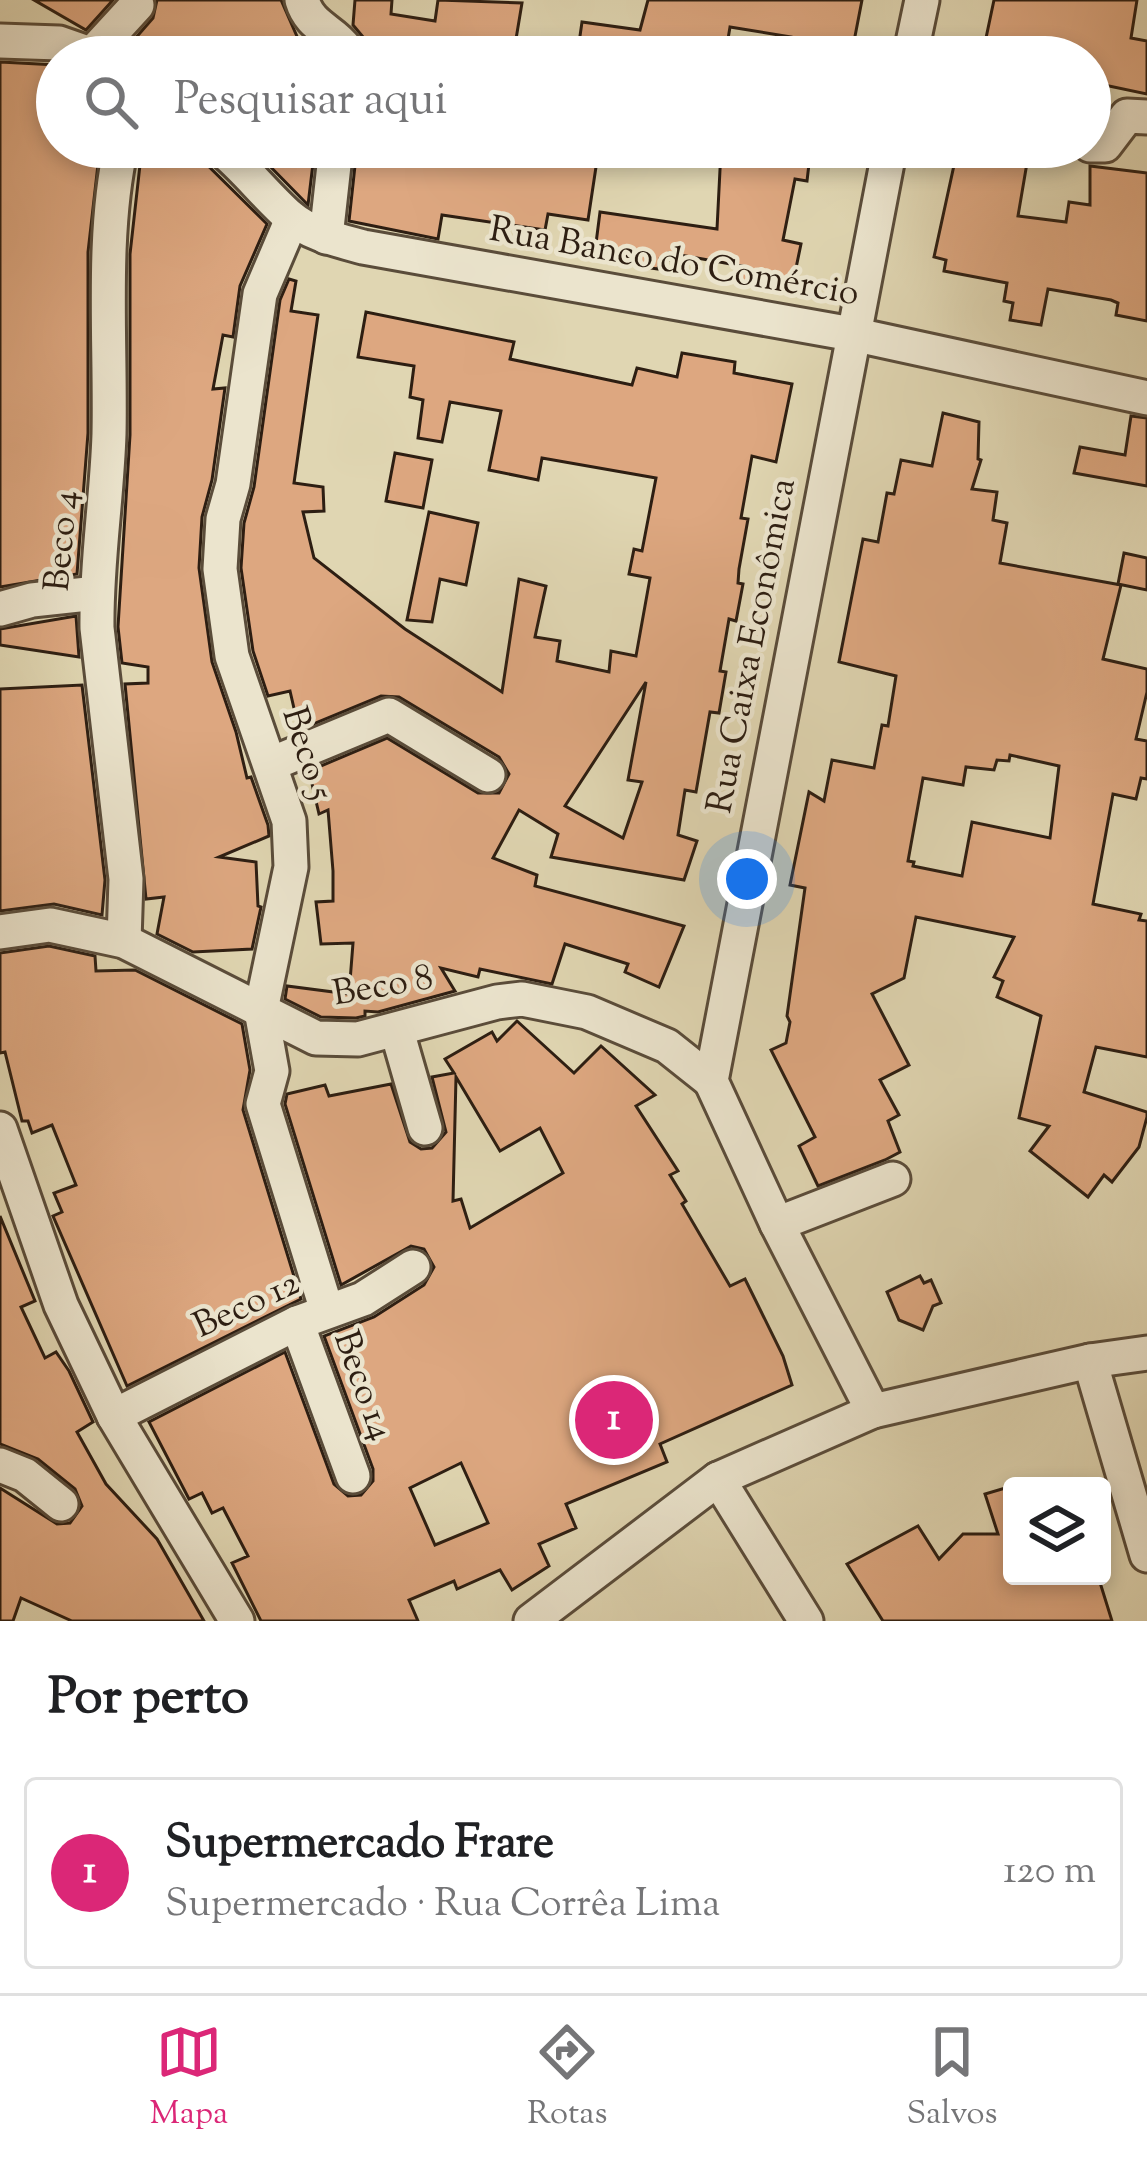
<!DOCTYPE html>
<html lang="pt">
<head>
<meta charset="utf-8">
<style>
  :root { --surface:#fff; --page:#f2f2f2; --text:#202124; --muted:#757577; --line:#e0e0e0; --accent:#db2777 }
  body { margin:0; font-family:"Sorts Mill Goudy",serif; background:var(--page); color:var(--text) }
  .controls { position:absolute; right:36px; bottom:36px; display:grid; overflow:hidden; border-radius:12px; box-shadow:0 6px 18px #0003 }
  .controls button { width:108px; height:108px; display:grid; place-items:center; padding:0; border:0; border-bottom:3px solid var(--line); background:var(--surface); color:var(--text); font:60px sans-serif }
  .you { position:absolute; left:747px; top:879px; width:42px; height:42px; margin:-30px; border:9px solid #fff; border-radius:50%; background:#1a73e8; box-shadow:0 0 0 18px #1a73e833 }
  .badge { display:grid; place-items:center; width:78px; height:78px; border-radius:50%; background:var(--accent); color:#fff; font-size:39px; font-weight:700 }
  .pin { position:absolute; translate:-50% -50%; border:6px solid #fff; box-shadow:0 3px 12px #0006 }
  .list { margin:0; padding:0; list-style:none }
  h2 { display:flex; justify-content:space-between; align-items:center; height:156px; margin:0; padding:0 48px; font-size:51px }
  h2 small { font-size:39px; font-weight:400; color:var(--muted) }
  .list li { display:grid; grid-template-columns:78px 1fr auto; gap:36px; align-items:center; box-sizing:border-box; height:192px; margin:0 24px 24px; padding:0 24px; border:3px solid var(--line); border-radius:12px }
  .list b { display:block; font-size:45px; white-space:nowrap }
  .list p { margin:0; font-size:39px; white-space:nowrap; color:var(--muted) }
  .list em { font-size:39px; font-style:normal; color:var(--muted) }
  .icon { flex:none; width:66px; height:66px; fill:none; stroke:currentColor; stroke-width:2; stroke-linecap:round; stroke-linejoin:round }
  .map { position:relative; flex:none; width:1147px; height:1621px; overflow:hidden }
  .search { position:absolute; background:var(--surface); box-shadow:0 6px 18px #0003; left:36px; right:36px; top:36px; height:132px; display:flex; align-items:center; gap:30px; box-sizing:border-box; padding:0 42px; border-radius:66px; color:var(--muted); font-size:45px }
  .sheet { height:372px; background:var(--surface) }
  nav { display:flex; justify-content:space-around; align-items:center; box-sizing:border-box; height:168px; border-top:3px solid var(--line); background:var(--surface); font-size:33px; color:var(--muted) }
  nav a { display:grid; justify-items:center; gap:6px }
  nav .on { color:var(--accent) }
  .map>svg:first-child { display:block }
  .building { fill:#dda780; stroke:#2d1e12; stroke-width:3; fill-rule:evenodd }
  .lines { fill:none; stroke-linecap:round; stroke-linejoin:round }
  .minor-casing { stroke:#5a4c3a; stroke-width:39 }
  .minor { stroke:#ebe4cd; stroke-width:33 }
  .labels { text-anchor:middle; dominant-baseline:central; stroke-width:9; stroke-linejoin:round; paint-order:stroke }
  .street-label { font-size:36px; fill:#2d1e12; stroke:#ebe4cd }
</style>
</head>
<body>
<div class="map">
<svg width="1147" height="1621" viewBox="0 0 1147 1621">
  <rect width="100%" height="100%" fill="#e0d6b2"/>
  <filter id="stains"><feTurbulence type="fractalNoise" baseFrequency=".00167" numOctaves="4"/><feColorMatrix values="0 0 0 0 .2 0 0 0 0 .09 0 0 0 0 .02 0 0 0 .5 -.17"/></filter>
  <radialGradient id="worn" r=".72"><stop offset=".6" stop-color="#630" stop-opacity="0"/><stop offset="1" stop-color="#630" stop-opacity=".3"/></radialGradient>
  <g class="building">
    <path d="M 34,0 L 113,0 L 86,30 Z"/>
    <path d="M 157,0 L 281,0 L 306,57 L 119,57 L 153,18 Z"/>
    <path d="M 355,0 L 392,0 L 391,14 L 435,21 L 438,0 L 522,3 L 514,51 L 470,44 L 468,57 L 367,57 L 363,37 L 353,25 Z"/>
    <path d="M 648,0 L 862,0 L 851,57 L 788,57 L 791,37 L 730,27 L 725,57 L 577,57 L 582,22 L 640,30 Z"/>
    <path d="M 994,0 L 1137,0 L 1131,38 L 1147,41 L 1147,94 L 1090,82 L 1090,57 L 982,57 Z"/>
    <path d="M 0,62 L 57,65 L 57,147 L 100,147 L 88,252 L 88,433 L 77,574 L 0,587 Z"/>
    <path d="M 142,147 L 189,147 L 267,224 L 240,286 L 233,337 L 223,335 L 213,389 L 225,388 L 212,480 L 202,517 L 199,568 L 212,662 L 236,732 L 247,778 L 251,777 L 268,825 L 269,836 L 219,857 L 256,862 L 258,906 L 261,907 L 252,949 L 193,952 L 157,934 L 164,897 L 146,899 L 125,684 L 148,683 L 148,667 L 122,663 L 118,627 L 130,435 L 130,254 Z"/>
    <path d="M 260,147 L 315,147 L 308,205 L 255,151 Z"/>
    <path d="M 357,147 L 599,147 L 588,220 L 548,214 L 545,230 L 442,215 L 438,239 L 349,221 Z"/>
    <path d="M 741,147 L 811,147 L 807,181 L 795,179 L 783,240 L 801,244 L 791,292 L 738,283 L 742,266 L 669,253 L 668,260 L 660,259 L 658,269 L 630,265 L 631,257 L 595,251 L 600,212 L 717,229 L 721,150 L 740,153 Z"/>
    <path d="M 958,147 L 1028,157 L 1018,216 L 1066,222 L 1069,202 L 1090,205 L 1090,166 L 1147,173 L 1147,321 L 1116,315 L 1118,303 L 1111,300 L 1048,289 L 1041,325 L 1010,320 L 1013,303 L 1004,301 L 1007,283 L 944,271 L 946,260 L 934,257 Z"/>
    <path d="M 289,279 L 296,281 L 291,311 L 318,315 L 294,483 L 323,487 L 324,511 L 303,512 L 314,558 L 405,629 L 502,692 L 519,579 L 546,586 L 535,637 L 560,641 L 557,661 L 609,672 L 611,651 L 636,656 L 650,578 L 629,574 L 634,549 L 642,551 L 656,478 L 542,458 L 538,480 L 489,470 L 501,411 L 450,402 L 442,442 L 418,438 L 423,400 L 410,397 L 414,366 L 358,357 L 366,312 L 514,342 L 510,359 L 632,385 L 637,368 L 677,377 L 682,353 L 735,362 L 734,373 L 792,384 L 776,462 L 752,456 L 741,518 L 748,519 L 739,569 L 738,583 L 743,584 L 736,621 L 729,619 L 720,671 L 726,672 L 719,713 L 710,712 L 696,792 L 685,790 L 678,835 L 697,841 L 684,880 L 551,857 L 558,834 L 519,810 L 493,858 L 537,875 L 535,886 L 684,926 L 659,987 L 625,972 L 628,964 L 565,944 L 552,984 L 480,969 L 478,977 L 441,968 L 455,991 L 378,1012 L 365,1011 L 365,1016 L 356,1018 L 321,1017 L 285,999 L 287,986 L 349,994 L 353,943 L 321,944 L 316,902 L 333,901 L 333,871 L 328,810 L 319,814 L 309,771 L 387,738 L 478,793 L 499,793 L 509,774 L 499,757 L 399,697 L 381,696 L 299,730 L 290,691 L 268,696 L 253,651 L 241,568 L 244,523 L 254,487 L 280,300 ZM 646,682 L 628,780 L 642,782 L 623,838 L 565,806 Z"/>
    <path d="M 943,413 L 979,422 L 978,459 L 981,460 L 972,489 L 997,492 L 993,520 L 1007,523 L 1000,563 L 1121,585 L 1103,659 L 1147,669 L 1147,692 L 1136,739 L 1147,741 L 1147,779 L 1141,778 L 1136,799 L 1113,794 L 1093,904 L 1141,914 L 1139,920 L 1147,921 L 1147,1057 L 1096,1047 L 1084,1092 L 1147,1112 L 1147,1117 L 1139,1147 L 1112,1182 L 1104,1175 L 1088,1197 L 1030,1151 L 1049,1126 L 1019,1118 L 1041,1016 L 997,997 L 1003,981 L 994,977 L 1014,937 L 916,917 L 904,978 L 872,994 L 909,1065 L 880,1080 L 899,1115 L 888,1121 L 900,1152 L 885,1160 L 818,1186 L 799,1146 L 815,1137 L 771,1050 L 786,1043 L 790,1022 L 787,1016 L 805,888 L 790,885 L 809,792 L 824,801 L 832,760 L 874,768 L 882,725 L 888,726 L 896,676 L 839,662 L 863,539 L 878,542 L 887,493 L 894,494 L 901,460 L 932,466 ZM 1010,755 L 1059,766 L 1050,838 L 972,822 L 962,876 L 913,866 L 914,862 L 908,861 L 923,778 L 963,785 L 966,767 L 994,770 L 997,760 L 1009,761 Z"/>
    <path d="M 1131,416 L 1147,418 L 1147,486 L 1074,473 L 1080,447 L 1125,455 Z"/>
    <path d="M 395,453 L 432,460 L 423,508 L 386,501 Z"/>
    <path d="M 429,512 L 478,523 L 466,585 L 440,579 L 432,622 L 407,620 Z"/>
    <path d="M 1124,553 L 1147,558 L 1147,590 L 1118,584 Z"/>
    <path d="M 76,616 L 79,657 L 0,645 L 0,629 Z"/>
    <path d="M 82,685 L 105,880 L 102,915 L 54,904 L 0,911 L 0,689 Z"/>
    <path d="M 49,946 L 95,956 L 96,971 L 135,970 L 242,1024 L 250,1070 L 243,1110 L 301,1299 L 127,1386 L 53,1216 L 62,1212 L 54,1193 L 76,1185 L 52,1125 L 32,1133 L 28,1121 L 22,1121 L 5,1052 L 0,1053 L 0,953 Z"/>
    <path d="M 517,1021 L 574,1073 L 601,1046 L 655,1095 L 636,1106 L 678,1171 L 670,1175 L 686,1201 L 682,1204 L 730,1286 L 745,1279 L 783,1356 L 792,1385 L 660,1444 L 667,1462 L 566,1504 L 576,1528 L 539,1544 L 549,1566 L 512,1590 L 500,1570 L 457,1589 L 454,1581 L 409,1600 L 418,1621 L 261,1621 L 232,1563 L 248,1556 L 223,1508 L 212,1513 L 202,1493 L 189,1499 L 149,1422 L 285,1352 L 334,1484 L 348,1496 L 361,1495 L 373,1481 L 373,1469 L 324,1336 L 374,1317 L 424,1285 L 434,1267 L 424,1249 L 411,1246 L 341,1285 L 285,1104 L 287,1094 L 325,1085 L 329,1096 L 391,1084 L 410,1142 L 421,1149 L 432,1148 L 446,1132 L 432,1077 L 454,1073 L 445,1059 L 492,1032 L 497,1041 ZM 456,1077 L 500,1151 L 540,1128 L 563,1173 L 470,1228 L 461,1199 L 453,1201 ZM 461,1463 L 488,1523 L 435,1545 L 410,1488 Z"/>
    <path d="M 0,1216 L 35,1301 L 21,1307 L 45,1358 L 56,1352 L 69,1371 L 93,1422 L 77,1432 L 106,1484 L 157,1539 L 204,1621 L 72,1621 L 21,1598 L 13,1621 L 0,1621 L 0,1488 L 57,1524 L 70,1523 L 82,1506 L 75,1489 L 38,1459 L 0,1444 Z"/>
    <path d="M 920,1276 L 924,1283 L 931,1280 L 941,1303 L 933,1306 L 923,1330 L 899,1320 L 887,1292 Z"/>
    <path d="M 1012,1486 L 1012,1576 L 1098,1576 L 1112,1621 L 883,1621 L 847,1564 L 918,1526 L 939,1559 L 963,1534 L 998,1534 L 985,1494 Z"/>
  </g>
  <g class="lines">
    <defs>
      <g id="minor">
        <path d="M 302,0 C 310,27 331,29 346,49 L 346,57"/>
        <path d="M 0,41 L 59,43 L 99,57"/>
        <path d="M 93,53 L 137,5"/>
        <path d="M 910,57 L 922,0"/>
        <path d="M 1090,145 L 1105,145 L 1127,116 L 1147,117"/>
        <path d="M 121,147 C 101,237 111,342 109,434 C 107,499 96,563 97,628 L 126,879 L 124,941"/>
        <path d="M 219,147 C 245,168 265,195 290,217 C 310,234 338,240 363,247 L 852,334 L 1147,398"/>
        <path d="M 292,219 L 260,294 L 233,484 L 223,519 L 220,569 L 232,656 L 289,821 L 291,867 L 261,1010 L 272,1071 L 263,1104 L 327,1311"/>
        <path d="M 326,237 L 336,147"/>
        <path d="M 0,609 L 32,600 L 97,593"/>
        <path d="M 271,764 L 389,715 L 488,775"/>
        <path d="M 0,932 L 50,925 L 124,941 L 316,1038 L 358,1039 L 497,1002 L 522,999 L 587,1012 L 667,1046 L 711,1081"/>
        <path d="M 397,1031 L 425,1128"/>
        <path d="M 0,1129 L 61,1305 L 114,1416 L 237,1621"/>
        <path d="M 777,1224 L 893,1179"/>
        <path d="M 297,1323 L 353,1476"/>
        <path d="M 1090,1361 L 1147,1555"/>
        <path d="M 873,1411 L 777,1224 L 711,1081 L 890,147"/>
        <path d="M 114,1416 L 297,1323 L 363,1299 L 413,1267"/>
        <path d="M 0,1465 L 25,1475 L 61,1504"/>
        <path d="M 718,1479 L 806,1621"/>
        <path d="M 531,1621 L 718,1479 L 873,1411 L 1090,1361 L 1147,1353"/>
      </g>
    </defs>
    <use href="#minor" class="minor-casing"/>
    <use href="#minor" class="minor"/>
  </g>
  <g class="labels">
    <g class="street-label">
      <text transform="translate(674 263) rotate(10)">Rua Banco do Comércio</text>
      <text transform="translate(63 541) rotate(-85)">Beco 4</text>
      <text transform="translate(753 646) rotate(-79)">Rua Caixa Econômica</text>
      <text transform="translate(306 754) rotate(72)">Beco 5</text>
      <text transform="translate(383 987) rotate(-10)">Beco 8</text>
      <text transform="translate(247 1306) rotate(-25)">Beco 12</text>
      <text transform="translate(362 1386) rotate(70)">Beco 14</text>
    </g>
  </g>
  <rect width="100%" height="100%" filter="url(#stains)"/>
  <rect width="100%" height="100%" fill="url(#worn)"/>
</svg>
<div class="controls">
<button><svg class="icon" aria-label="layers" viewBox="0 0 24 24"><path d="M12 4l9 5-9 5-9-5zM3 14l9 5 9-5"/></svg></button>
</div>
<div class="you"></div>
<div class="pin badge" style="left:614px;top:1420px">1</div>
<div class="search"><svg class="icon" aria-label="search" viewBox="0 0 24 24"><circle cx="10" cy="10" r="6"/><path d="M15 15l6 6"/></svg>Pesquisar aqui</div>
</div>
<section class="sheet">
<h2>Por perto<small></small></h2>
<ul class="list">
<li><span class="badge">1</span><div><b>Supermercado Frare</b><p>Supermercado · Rua Corrêa Lima</p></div><em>120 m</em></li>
</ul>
</section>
<nav>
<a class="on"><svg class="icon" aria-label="map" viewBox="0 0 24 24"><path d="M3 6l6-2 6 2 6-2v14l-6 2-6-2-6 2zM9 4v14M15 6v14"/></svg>Mapa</a>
<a><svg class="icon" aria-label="directions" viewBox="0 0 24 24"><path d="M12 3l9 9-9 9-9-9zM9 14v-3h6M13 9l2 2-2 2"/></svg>Rotas</a>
<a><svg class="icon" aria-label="saved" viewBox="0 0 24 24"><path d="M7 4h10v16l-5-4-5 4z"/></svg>Salvos</a>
</nav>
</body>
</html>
